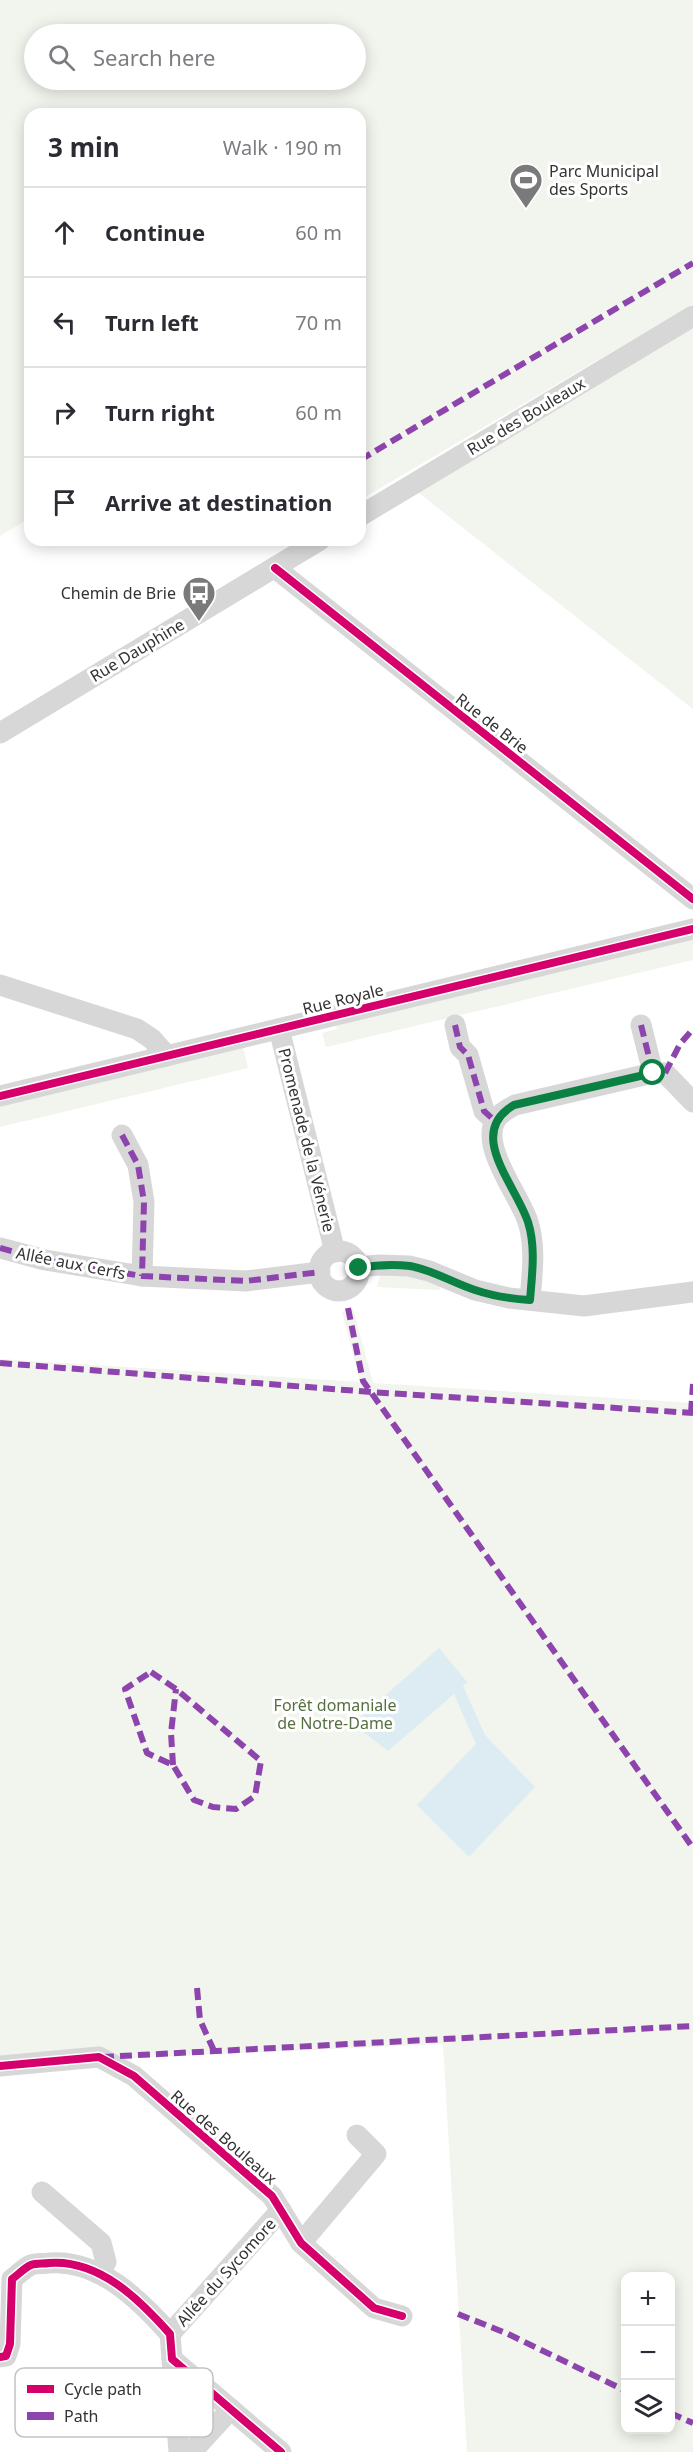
<!DOCTYPE html>
<html lang="en">
<head>
<meta charset="utf-8">
<style>
  :root { --surface:#fff; --page:#f7f7f7; --text:#2b2b33; --muted:#7c7c81; --line:#e1e1e2 }
  body { margin:0; font-family:"Noto Sans",sans-serif; background:var(--page); color:var(--text) }
  .controls { position:absolute; right:18px; bottom:18px; display:grid; overflow:hidden; border-radius:12px; box-shadow:0 3px 15px #0003 }
  .controls button { width:54px; height:54px; display:grid; place-items:center; padding:0; border:0; border-bottom:2px solid var(--line); background:var(--surface); color:var(--text); font:30px sans-serif }
  .stop { position:absolute; width:18px; height:18px; margin:-14px; border:4px solid #0b8043; border-radius:50%; background:#fff }
  .stop.end { background:#0b8043; border-color:#fff; box-shadow:0 2px 6px #0008 }
  .list { margin:0; padding:0; list-style:none }
  h2 { display:flex; justify-content:space-between; align-items:center; height:78px; margin:0; padding:0 24px; font-size:26px }
  h2 small { font-size:20px; font-weight:400; color:var(--muted) }
  .list li { display:grid; grid-template-columns:39px 1fr auto; gap:18px; align-items:center; box-sizing:border-box; height:90px; padding:0 24px; border-top:2px solid var(--line) }
  .list b { display:block; font-size:22px; white-space:nowrap }
  .list em { font-size:20px; font-style:normal; color:var(--muted) }
  .icon { flex:none; width:33px; height:33px; fill:none; stroke:currentColor; stroke-width:2; stroke-linecap:round; stroke-linejoin:round }
  .map { position:relative; flex:none; width:693px; height:2452px; overflow:hidden }
  .search { position:absolute; background:var(--surface); box-shadow:0 3px 15px #0003; left:24px; top:24px; width:342px; height:66px; display:flex; align-items:center; gap:15px; box-sizing:border-box; padding:0 21px; border-radius:33px; color:var(--muted); font-size:22px }
  .panel { position:absolute; background:var(--surface); box-shadow:0 3px 15px #0003; left:24px; top:108px; width:342px; height:438px; border-radius:18px }
  .map>svg:first-child { display:block }
  .green { fill:#f1f5ed; fill-rule:evenodd }
  .water { fill:#ddebf3 }
  .lines { fill:none; stroke-linecap:round; stroke-linejoin:round }
  .minor { stroke:#d7d7d7; stroke-width:21 }
  .quiet { stroke:#8e44ad; stroke-width:6; stroke-dasharray:12 6; stroke-linecap:butt }
  .cycleway-casing { stroke:#fff; stroke-width:11 }
  .cycleway { stroke:#d6006c; stroke-width:8 }
  .route { stroke:#0b8043; stroke-width:8 }
  .labels { text-anchor:middle; dominant-baseline:central; stroke-width:6; stroke-linejoin:round; paint-order:stroke }
  .poi-label { font-size:16px; fill:#333; stroke:#fff; text-anchor:start }
  .street-label { font-size:16px; fill:#333; stroke:#fff }
  .park-label { font-size:16px; fill:#56703f; stroke:#fff }
  .key { fill:#fff; stroke:#c2c2c2; stroke-width:1.5 }
  .key-label { font-size:16px; fill:#333 }
</style>
</head>
<body>
<div class="map">
<svg width="693" height="2452" viewBox="0 0 693 2452">
  <rect width="100%" height="100%" fill="#fff"/>
  <g class="green">
    <path d="M 0,0 L 693,0 L 693,304 L 360,500 L 360,114 L 30,114 L 30,518 L 0,536 ZM 34,34 L 356,34 L 356,80 L 34,80 Z"/>
    <path d="M 693,316 L 693,709 L 410,486 Z"/>
    <path d="M 693,935 L 693,960 L 326,1047 L 322,1033 L 337,1029 L 336,1022 Z"/>
    <path d="M 243,1046 L 248,1068 L 0,1127 L 0,1105 Z"/>
    <path d="M 381,1272 L 406,1273 L 440,1286 L 440,1290 L 377,1287 Z"/>
    <path d="M 353,1309 L 373,1383 L 693,1403 L 693,2452 L 467,2452 L 443,2044 L 0,2064 L 0,1359 L 360,1382 L 342,1312 ZM 626,2276 L 670,2276 L 670,2430 L 626,2430 Z"/>
  </g>
  <path class="water" d="M 439,1648 L 467,1682 L 463,1686 L 485,1735 L 535,1787 L 469,1857 L 417,1805 L 476,1744 L 454,1694 L 388,1751 L 353,1724 Z"/>
  <g class="lines">
    <g class="minor">
      <path d="M 360,516 L 693,316"/>
      <path d="M 275,568 L 693,899"/>
      <path d="M 0,733 L 320,540"/>
      <path d="M 0,985 L 137,1029 L 152,1039 L 167,1056"/>
      <path d="M 455,1025 L 460,1047 L 468,1055 L 484,1111 L 495,1121"/>
      <path d="M 641,1025 L 653,1073"/>
      <path d="M 279,1029 L 335,1252"/>
      <path d="M 0,1096 L 693,929"/>
      <path d="M 122,1135 L 138,1165 L 144,1202 L 142,1276"/>
      <path d="M 0,1248 L 45,1260 L 142,1276 L 246,1281 L 320,1272"/>
      <circle cx="339" cy="1271" r="20"/>
      <path d="M 359,1267 L 379,1265 L 409,1266 L 429,1271 L 475,1290 L 509,1298 L 584,1306 L 693,1292"/>
      <path d="M 530,1300 C 532,1275 536,1247 528,1222 C 520,1196 479,1146 496,1119 C 501,1112 508,1109 515,1105 L 653,1073 L 665,1073 L 693,1102"/>
      <path d="M 0,2066 L 99,2057 L 134,2076 L 272,2196 L 301,2243 L 374,2308 L 402,2316"/>
      <path d="M 42,2192 L 101,2243 L 106,2262 L 97,2273"/>
      <path d="M 301,2243 L 376,2154 L 357,2135"/>
      <path d="M 170,2334 L 281,2210"/>
      <path d="M 0,2357 L 6,2356 L 10,2344 L 12,2279 C 18,2275 24,2268 31,2265 C 36,2263 44,2264 49,2263 C 99,2259 140,2300 170,2334 L 172,2359 L 281,2452"/>
      <path d="M 172,2359 L 179,2452"/>
      <path d="M 187,2452 L 198,2445 L 231,2409"/>
    </g>
    <g class="quiet">
      <path d="M 360,460 L 693,263"/>
      <path d="M 455,1025 L 460,1047 L 468,1055 L 484,1111 L 495,1121"/>
      <path d="M 641,1025 L 653,1073"/>
      <path d="M 665,1073 L 680,1044 L 693,1029"/>
      <path d="M 122,1135 L 138,1165 L 144,1202 L 142,1276"/>
      <path d="M 0,1248 L 45,1260 L 142,1276 L 246,1281 L 320,1272"/>
      <path d="M 348,1308 L 363,1381 L 693,1848"/>
      <path d="M 0,1363 L 371,1392 L 693,1413"/>
      <path d="M 691,1413 L 693,1384"/>
      <path d="M 151,1672 L 176,1689 L 261,1761 L 255,1796 L 236,1809 L 213,1807 L 194,1800 L 173,1765 L 147,1753 L 125,1689 Z"/>
      <path d="M 173,1765 L 171,1733 L 176,1689"/>
      <path d="M 197,1988 L 200,2020 L 215,2053"/>
      <path d="M 102,2057 L 693,2026"/>
      <path d="M 458,2314 L 506,2333 L 626,2391"/>
      <path d="M 670,2413 L 693,2423"/>
    </g>
    <defs>
      <g id="cycleway">
        <path d="M 275,568 L 693,899"/>
        <path d="M 0,1096 L 693,929"/>
        <path d="M 0,2066 L 99,2057 L 134,2076 L 272,2196 L 301,2243 L 374,2308 L 402,2316"/>
        <path d="M 0,2357 L 6,2356 L 10,2344 L 12,2279 C 18,2275 24,2268 31,2265 C 36,2263 44,2264 49,2263 C 99,2259 140,2300 170,2334 L 172,2359 L 281,2452"/>
      </g>
    </defs>
    <use href="#cycleway" class="cycleway-casing"/>
    <use href="#cycleway" class="cycleway"/>
  </g>
  <g class="lines">
    <path class="route" d="M 359,1268 C 376,1265 393,1264 410,1266 C 433,1270 453,1283 475,1290 C 493,1296 512,1299 530,1300 C 532,1275 536,1247 528,1222 C 516,1185 465,1133 514,1105 L 653,1073"/>
  </g>
  <defs>
    <symbol id="stadium-pin" viewBox="-11 -11 22 30"><path d="M0 17L-7.5 6A9.5 9.5 0 1 1 7.5 6Z" fill="#7a7a7a" stroke="#fff"/><path d="M0-5a6.5 5 0 1 0 0 10a6.5 5 0 1 0 0-10ZM-3.5-1.8h7v3.6h-7Z" fill="#fff"/></symbol>
    <symbol id="bus-pin" viewBox="-11 -11 22 30"><path d="M0 17L-7.5 6A9.5 9.5 0 1 1 7.5 6Z" fill="#7a7a7a" stroke="#fff"/><path d="M-5-6H5V4H4V6H2V4H-2V6H-4V4H-5ZM-3.5-4V0h7V-4ZM-3.5 1.2v1.5H-2V1.2ZM2 1.2v1.5H3.5V1.2Z" fill="#fff"/></symbol>
  </defs>
  <g fill-rule="evenodd">
    <use href="#stadium-pin" x="507" y="161" width="38" height="52"/>
    <use href="#bus-pin" x="180" y="574" width="38" height="52"/>
  </g>
  <g class="labels">
    <g class="poi-label">
      <text x="549" y="171">Parc Municipal<tspan x="549" dy="18">des Sports</tspan></text>
      <text x="176" y="593" text-anchor="end">Chemin de Brie</text>
    </g>
    <g class="street-label">
      <text transform="translate(526 416) rotate(-31)">Rue des Bouleaux</text>
      <text transform="translate(137 650) rotate(-31)">Rue Dauphine</text>
      <text transform="translate(492 723) rotate(38)">Rue de Brie</text>
      <text transform="translate(343 999) rotate(-14)">Rue Royale</text>
      <text transform="translate(307 1140) rotate(76)">Promenade de la Vénerie</text>
      <text transform="translate(71 1263) rotate(11)">Allée aux Cerfs</text>
      <text transform="translate(224 2137) rotate(41)">Rue des Bouleaux</text>
      <text transform="translate(226 2272) rotate(-48)">Allée du Sycomore</text>
    </g>
    <g class="park-label">
      <text x="335" y="1705">Forêt domaniale<tspan x="335" dy="18">de Notre-Dame</tspan></text>
    </g>
  </g>
  <rect x="15" y="2368" width="198" height="69" rx="9" class="key"/>
  <rect x="27" y="2385" width="27" height="8" fill="#d6006c"/>
  <rect x="27" y="2412" width="27" height="8" fill="#8e44ad"/>
  <g class="key-label">
    <text x="64" y="2395">Cycle path</text>
    <text x="64" y="2422">Path</text>
  </g>
</svg>
<div class="controls">
<button>+</button>
<button>−</button>
<button><svg class="icon" aria-label="layers" viewBox="0 0 24 24"><path d="M12 4l9 5-9 5-9-5zM3 14l9 5 9-5"/></svg></button>
</div>
<div class="stop" style="left:653px;top:1073px"></div>
<div class="stop end" style="left:359px;top:1268px"></div>
<div class="search"><svg class="icon" aria-label="search" viewBox="0 0 24 24"><circle cx="10" cy="10" r="6"/><path d="M15 15l6 6"/></svg>Search here</div>
<section class="panel">
<h2>3 min<small>Walk · 190 m</small></h2>
<ul class="list">
<li><svg class="icon" aria-label="ahead" viewBox="0 0 24 24"><path d="M12 20V5M6 11l6-6 6 6"/></svg><div><b>Continue</b></div><em>60 m</em></li>
<li><svg class="icon" aria-label="left" viewBox="0 0 24 24"><path d="M17 20v-9H6M10 6l-5 5 5 5"/></svg><div><b>Turn left</b></div><em>70 m</em></li>
<li><svg class="icon" aria-label="right" viewBox="0 0 24 24"><path d="M7 20v-9h11M14 6l5 5-5 5"/></svg><div><b>Turn right</b></div><em>60 m</em></li>
<li><svg class="icon" aria-label="arrive" viewBox="0 0 24 24"><path d="M6 21V4h12l-3 4 3 4H6"/></svg><div><b>Arrive at destination</b></div></li>
</ul>
</section>
</div>
</body>
</html>
